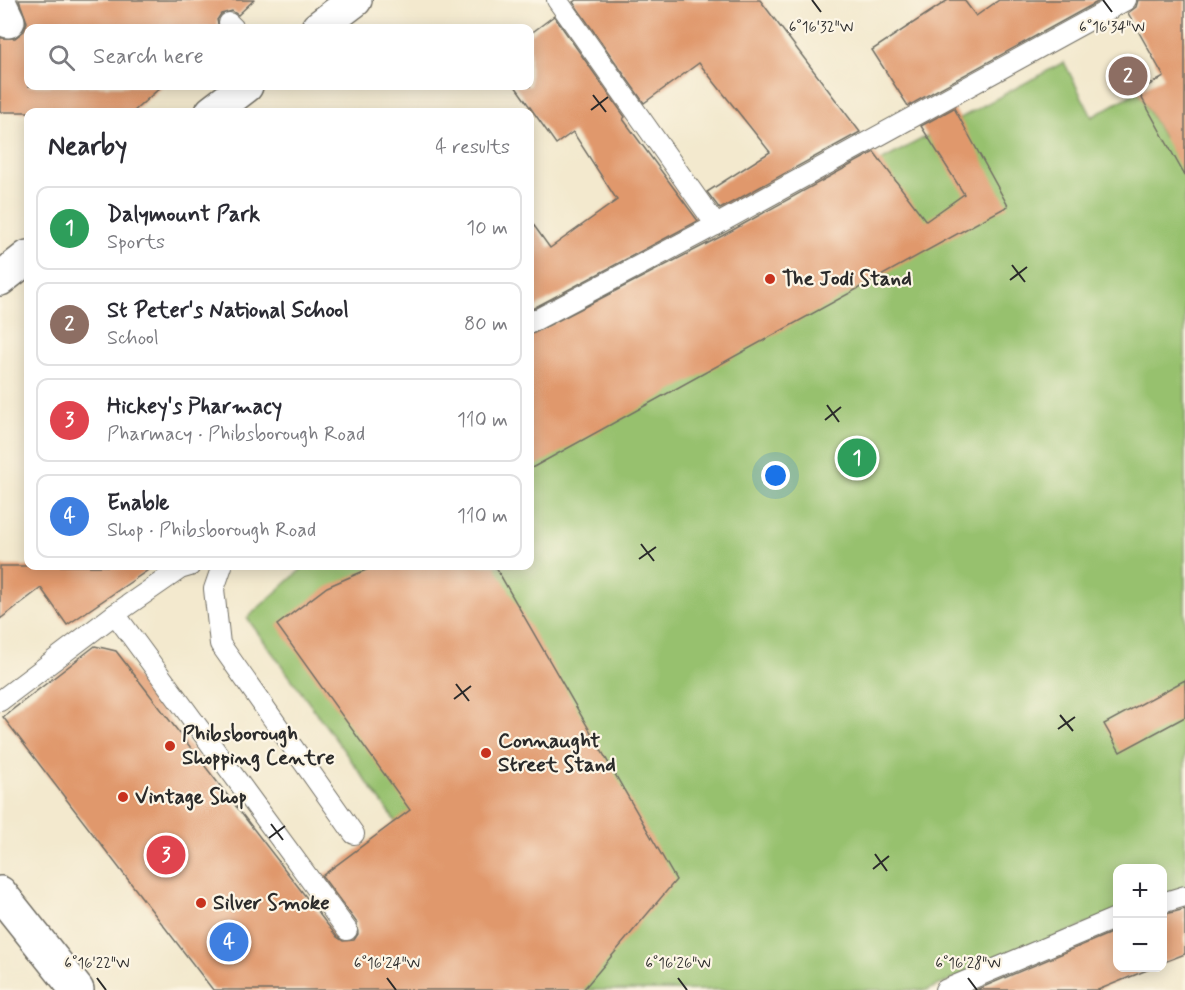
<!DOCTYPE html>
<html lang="en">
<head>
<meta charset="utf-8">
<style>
  :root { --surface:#fff; --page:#f7f7f7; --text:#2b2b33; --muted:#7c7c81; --line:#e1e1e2; --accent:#c8321e }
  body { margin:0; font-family:Mynerve,sans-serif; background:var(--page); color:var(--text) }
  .controls { position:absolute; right:18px; bottom:18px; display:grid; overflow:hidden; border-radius:12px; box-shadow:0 3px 15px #0003 }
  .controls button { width:54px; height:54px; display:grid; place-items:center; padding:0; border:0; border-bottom:2px solid var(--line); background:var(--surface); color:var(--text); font:30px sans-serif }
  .you { position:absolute; left:776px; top:476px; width:21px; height:21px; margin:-15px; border:4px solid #fff; border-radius:50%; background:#1a73e8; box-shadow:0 0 0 9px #1a73e833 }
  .badge { display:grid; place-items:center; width:39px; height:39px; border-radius:50%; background:var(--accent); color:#fff; font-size:20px; font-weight:700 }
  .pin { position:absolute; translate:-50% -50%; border:3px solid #fff; box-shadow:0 2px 6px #0006 }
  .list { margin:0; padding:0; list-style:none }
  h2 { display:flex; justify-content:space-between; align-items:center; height:78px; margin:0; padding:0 24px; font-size:26px }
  h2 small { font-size:20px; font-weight:400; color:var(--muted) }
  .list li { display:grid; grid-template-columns:39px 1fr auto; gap:18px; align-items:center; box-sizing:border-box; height:84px; margin:0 12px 12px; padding:0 12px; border:2px solid var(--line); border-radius:12px }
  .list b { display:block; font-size:22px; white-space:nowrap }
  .list p { margin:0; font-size:20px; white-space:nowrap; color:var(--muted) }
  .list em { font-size:20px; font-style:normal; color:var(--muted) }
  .icon { flex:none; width:33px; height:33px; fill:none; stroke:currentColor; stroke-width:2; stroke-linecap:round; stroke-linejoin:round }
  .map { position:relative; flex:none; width:1185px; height:990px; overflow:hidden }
  .search { position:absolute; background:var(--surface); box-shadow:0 3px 15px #0003; left:24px; top:24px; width:510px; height:66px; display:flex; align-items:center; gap:15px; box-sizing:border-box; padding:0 21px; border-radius:12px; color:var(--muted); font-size:22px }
  .panel { position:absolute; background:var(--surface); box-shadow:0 3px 15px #0003; left:24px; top:108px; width:510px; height:462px; border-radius:12px }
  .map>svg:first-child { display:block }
  .green { fill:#97c16e; stroke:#61764c; stroke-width:1.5 }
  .building { fill:#e0986c }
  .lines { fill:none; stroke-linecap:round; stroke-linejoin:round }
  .lane-casing { stroke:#716e64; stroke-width:22 }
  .street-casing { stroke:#716e64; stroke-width:36 }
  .secondary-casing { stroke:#716e64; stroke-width:36 }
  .lane { stroke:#fff; stroke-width:20 }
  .street { stroke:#fff; stroke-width:33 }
  .secondary { stroke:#fff; stroke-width:33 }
  .ticks { fill:none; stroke:#2b2b2b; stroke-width:2 }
  .poi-dot { fill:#c8321e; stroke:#fcf5e5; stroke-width:2 }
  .labels { text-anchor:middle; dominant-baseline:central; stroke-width:4.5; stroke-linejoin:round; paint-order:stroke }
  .poi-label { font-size:21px; font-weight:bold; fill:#2b2b2b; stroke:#fcf5e5; text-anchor:start }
  .ticks-label { font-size:15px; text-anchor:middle; fill:#2b2b2b; stroke:#fcf5e5; stroke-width:4.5; stroke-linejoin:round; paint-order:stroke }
</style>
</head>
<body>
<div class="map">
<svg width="1185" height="990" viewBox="0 0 1185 990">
  <rect width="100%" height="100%" fill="#fcf5e5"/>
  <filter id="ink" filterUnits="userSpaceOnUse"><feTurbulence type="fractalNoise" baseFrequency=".0167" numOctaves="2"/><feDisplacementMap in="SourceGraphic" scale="12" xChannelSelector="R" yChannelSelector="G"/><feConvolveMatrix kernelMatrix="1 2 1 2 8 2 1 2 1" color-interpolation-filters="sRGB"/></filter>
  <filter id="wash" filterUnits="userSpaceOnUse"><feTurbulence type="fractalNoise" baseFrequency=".008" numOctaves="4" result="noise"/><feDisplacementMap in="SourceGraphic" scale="24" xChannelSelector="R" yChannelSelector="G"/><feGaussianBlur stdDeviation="1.35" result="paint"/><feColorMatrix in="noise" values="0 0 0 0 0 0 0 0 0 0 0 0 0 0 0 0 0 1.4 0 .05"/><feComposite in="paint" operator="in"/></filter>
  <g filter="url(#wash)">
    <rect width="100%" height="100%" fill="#f3e9ce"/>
    <path class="green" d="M 1064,62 L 1092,117 L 1138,91 L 1163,137 L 1185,126 L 1185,888 L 1163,896 L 1162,868 L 1118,868 L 1117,912 L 927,990 L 542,990 L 474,948 L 391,815 L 247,618 L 305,566 L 530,566 L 530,351 Z"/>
    <g id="blocks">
      <g class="building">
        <path d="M 19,0 L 254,0 L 238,15 L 232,11 L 221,14 L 217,20 L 219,28 L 28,28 L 28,86 L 162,86 L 133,112 L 0,112 L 0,38 L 15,38 L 24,31 L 27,22 Z"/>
        <path d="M 576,0 L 760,0 L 860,132 L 720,209 L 707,192 L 770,152 L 699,63 L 644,103 L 573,2 Z"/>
        <path d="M 948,0 L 964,0 L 976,16 L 999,0 L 1101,0 L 908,106 L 872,50 Z"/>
        <path d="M 1138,0 L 1185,0 L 1185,176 L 1138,91 L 1164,77 L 1128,13 L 1136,7 Z"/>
        <path d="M 554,16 L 625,117 L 623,119 L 698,221 L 530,310 L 530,220 L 550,248 L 617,200 L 573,132 L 556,144 L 515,86 L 530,86 L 530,34 Z"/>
        <path d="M 954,108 L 1008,206 L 530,469 L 530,335 L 722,236 L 874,152 L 926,221 L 964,194 L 921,126 Z"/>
        <path d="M 0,566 L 154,566 L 67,625 L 41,588 L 0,619 Z"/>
        <path d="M 375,566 L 495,566 L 676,880 L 583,990 L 213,990 L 3,717 L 95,646 L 116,651 L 337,937 L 343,941 L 354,940 L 358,934 L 357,923 L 322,876 L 410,810 L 277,625 L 327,587 Z"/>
        <path d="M 1185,680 L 1185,717 L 1120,752 L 1104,724 Z"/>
        <path d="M 1185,909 L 1185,954 L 1162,963 L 1162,915 Z"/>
        <path d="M 1118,930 L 1118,968 L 1152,968 L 1098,990 L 976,990 Z"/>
      </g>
    </g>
  </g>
  <g filter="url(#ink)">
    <use href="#blocks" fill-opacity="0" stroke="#716e64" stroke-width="1.5"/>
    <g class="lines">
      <defs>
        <g id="lane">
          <path d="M 557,0 L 716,225"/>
          <path d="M 229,23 L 234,28"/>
          <path d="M 530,323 L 716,225 L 1126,0"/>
          <path d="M 222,566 L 214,589 L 220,644 L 354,834"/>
          <path d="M 115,614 L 347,930"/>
          <path d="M 0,701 L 115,614 L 180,569 L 190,566"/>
          <path d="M 1162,903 L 1185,896"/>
          <path d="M 945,990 L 1118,917"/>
        </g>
        <path id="street" d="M 0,4 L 8,21"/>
        <g id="secondary">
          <path d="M 318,28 L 355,0"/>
          <path d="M 212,112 L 246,86"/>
          <path d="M 0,279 L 28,257"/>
          <path d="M 0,893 L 77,990"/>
        </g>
      </defs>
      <use href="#lane" class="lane-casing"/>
      <use href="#street" class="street-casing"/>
      <use href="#secondary" class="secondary-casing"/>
      <use href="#lane" class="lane"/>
      <use href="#street" class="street"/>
      <use href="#secondary" class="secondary"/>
    </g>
  </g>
  <path class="ticks" d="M 812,0 L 821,12M 1103,0 L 1112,12M 593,95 L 606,112M 591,110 L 608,97M 1012,265 L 1025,282M 1010,280 L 1027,267M 827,405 L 839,422M 825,420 L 841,407M 641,544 L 654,561M 639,559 L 656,547M 456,684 L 469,701M 454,699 L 471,686M 1060,715 L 1073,731M 1058,729 L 1075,717M 271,824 L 283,840M 269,838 L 285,826M 875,854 L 887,871M 873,869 L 889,856M 97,978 L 106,990M 387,978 L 396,990M 678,978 L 687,990M 968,978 L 977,990"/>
  <g class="poi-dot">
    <circle cx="770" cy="279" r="6"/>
    <circle cx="170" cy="746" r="6"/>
    <circle cx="486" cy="753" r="6"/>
    <circle cx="123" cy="797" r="6"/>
    <circle cx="201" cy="903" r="6"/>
  </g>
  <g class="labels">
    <g class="poi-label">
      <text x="782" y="279">The Jodi Stand</text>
      <text x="182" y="734">Phibsborough<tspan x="182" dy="24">Shopping Centre</tspan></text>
      <text x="498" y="741">Connaught<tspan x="498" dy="24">Street Stand</tspan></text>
      <text x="135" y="797">Vintage Shop</text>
      <text x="213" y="903">Silver Smoke</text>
    </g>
  </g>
  <g class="ticks-label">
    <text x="821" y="32">6°16'32"W</text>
    <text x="1112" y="32">6°16'34"W</text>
    <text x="97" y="968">6°16'22"W</text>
    <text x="387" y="968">6°16'24"W</text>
    <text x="678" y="968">6°16'26"W</text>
    <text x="968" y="968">6°16'28"W</text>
  </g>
</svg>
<div class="controls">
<button>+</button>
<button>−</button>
</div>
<div class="you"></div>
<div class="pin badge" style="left:857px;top:458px;background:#2e9e5b">1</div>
<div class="pin badge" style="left:1128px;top:76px;background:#8d6e63">2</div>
<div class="pin badge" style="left:166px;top:855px;background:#e0444e">3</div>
<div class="pin badge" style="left:229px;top:942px;background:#3f7fe0">4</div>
<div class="search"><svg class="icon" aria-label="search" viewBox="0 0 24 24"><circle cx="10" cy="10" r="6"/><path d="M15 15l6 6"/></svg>Search here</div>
<section class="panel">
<h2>Nearby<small>4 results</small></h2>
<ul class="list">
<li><span class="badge" style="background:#2e9e5b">1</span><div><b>Dalymount Park</b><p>Sports</p></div><em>10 m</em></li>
<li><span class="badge" style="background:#8d6e63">2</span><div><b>St Peter's National School</b><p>School</p></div><em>80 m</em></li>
<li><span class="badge" style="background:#e0444e">3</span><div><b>Hickey's Pharmacy</b><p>Pharmacy · Phibsborough Road</p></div><em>110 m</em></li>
<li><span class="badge" style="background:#3f7fe0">4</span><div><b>Enable</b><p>Shop · Phibsborough Road</p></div><em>110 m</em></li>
</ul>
</section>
</div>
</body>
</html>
